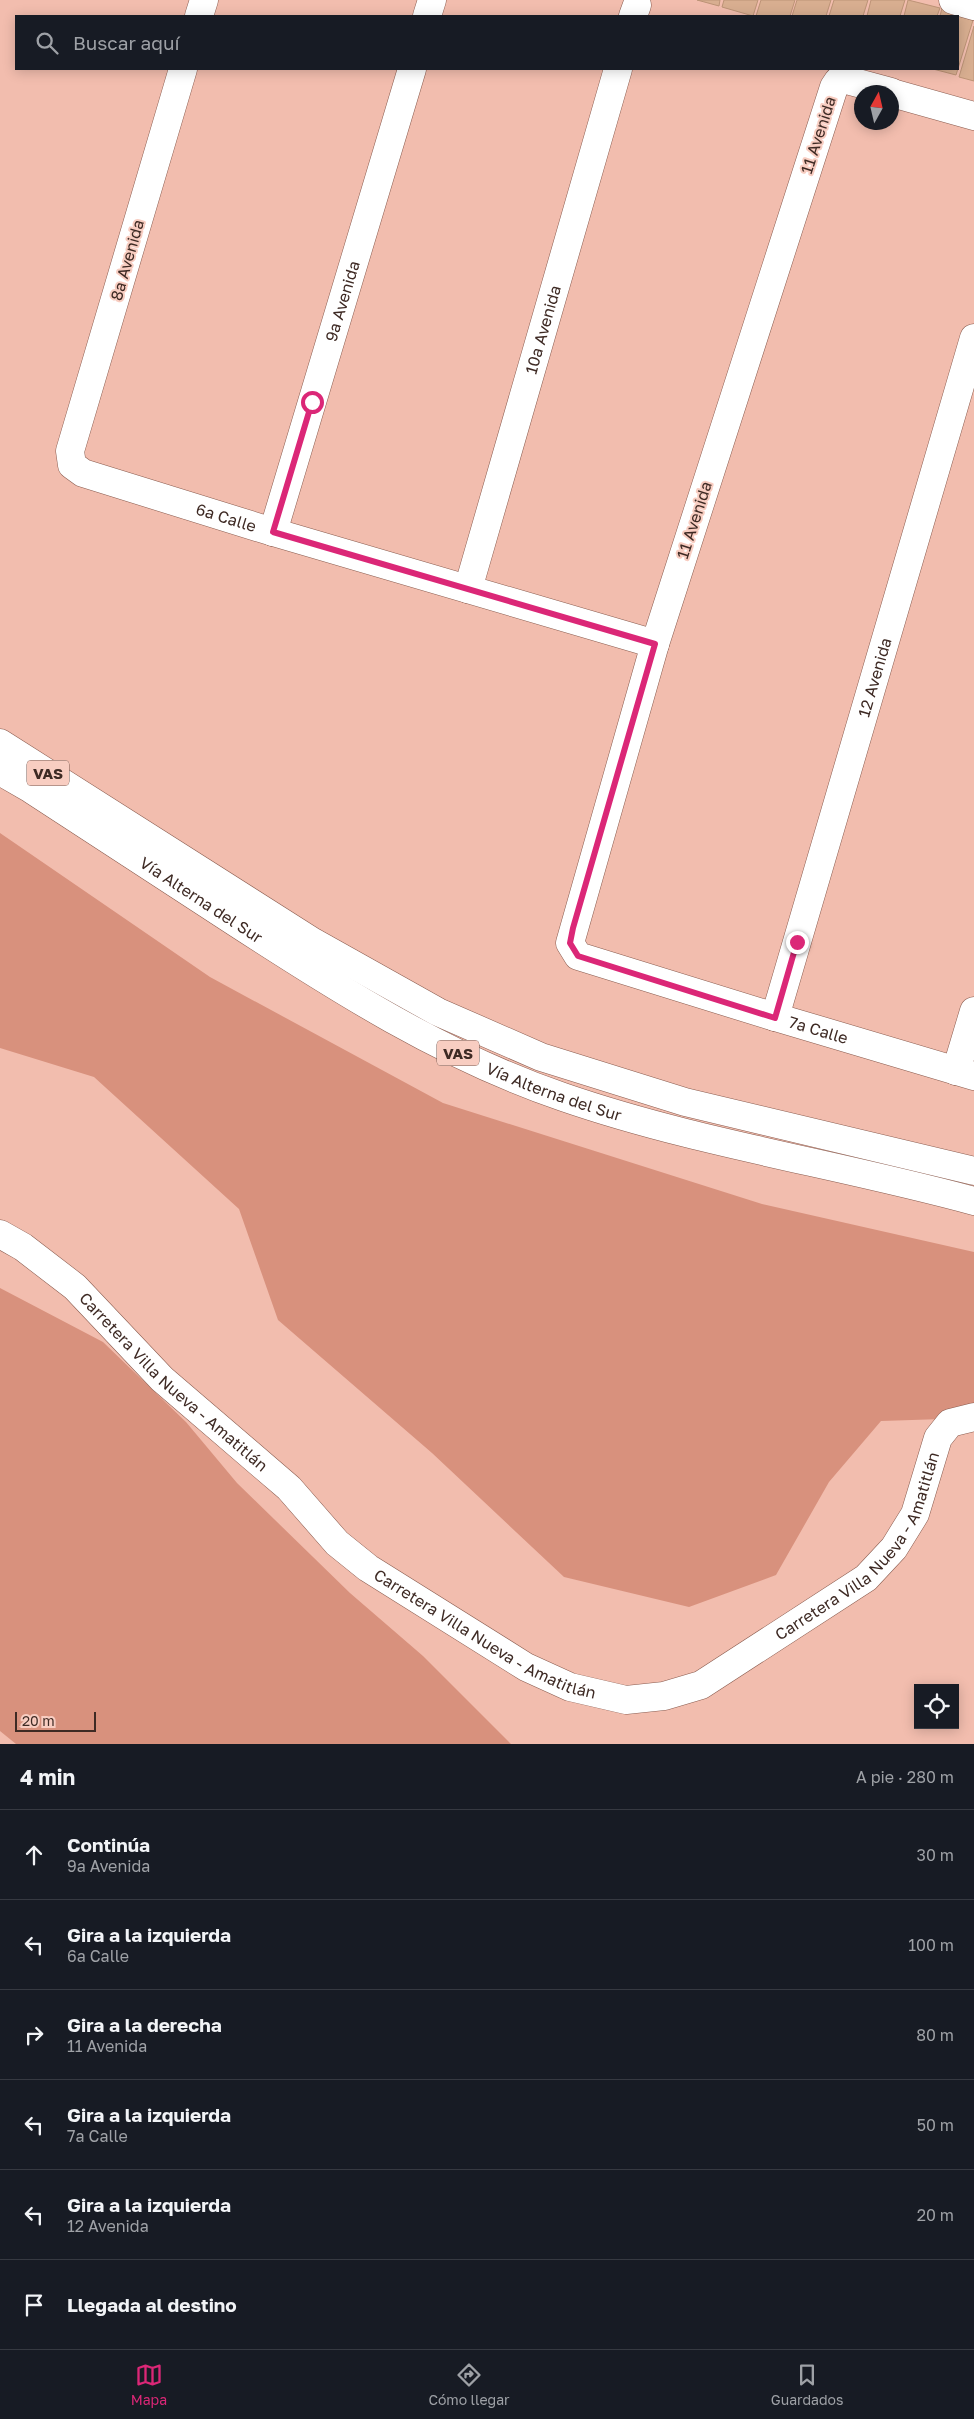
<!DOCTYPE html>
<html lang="es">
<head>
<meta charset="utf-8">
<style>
  :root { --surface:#171b24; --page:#20242c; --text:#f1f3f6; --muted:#9ea1a6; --line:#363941; --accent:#db2777 }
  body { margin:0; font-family:"Golos Text",sans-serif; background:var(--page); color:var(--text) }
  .controls { position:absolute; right:15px; bottom:15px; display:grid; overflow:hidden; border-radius:0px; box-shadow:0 2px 12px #0003 }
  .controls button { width:45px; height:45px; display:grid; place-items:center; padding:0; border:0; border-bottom:1px solid var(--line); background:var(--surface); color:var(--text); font:25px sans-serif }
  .compass { position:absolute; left:854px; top:85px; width:45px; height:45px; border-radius:50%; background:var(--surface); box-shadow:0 2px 12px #0003; rotate:8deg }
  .scale { position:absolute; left:15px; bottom:12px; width:81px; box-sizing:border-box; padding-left:5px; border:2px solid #3e2a24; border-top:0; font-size:14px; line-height:18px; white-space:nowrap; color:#3e2a24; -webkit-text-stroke:4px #f8cdc1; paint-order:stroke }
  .stop { position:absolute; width:15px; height:15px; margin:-11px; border:4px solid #db2777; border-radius:50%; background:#fff }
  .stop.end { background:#db2777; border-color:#fff; box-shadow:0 1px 5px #0008 }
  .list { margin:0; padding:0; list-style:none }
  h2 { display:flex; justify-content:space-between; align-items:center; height:65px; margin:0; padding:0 20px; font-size:21px }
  h2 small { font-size:16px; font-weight:400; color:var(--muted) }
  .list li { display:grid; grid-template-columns:32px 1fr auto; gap:15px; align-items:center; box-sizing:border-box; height:90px; padding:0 20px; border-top:1px solid var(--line) }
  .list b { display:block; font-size:19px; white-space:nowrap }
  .list p { margin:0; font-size:16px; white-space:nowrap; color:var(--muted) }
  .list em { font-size:16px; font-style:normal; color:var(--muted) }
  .icon { flex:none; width:28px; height:28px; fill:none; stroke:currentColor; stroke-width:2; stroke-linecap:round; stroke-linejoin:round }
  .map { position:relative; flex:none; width:974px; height:1744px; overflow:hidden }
  .search { position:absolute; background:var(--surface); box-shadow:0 2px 12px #0003; left:15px; right:15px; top:15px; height:55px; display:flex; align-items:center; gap:12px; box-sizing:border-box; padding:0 18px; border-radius:0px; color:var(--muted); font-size:19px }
  .sheet { height:605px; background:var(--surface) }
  nav { display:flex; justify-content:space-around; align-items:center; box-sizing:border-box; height:70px; border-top:1px solid var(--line); background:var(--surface); font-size:14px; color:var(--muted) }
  nav a { display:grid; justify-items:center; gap:2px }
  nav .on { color:var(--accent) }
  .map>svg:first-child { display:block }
  .green { fill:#d8917d }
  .building { fill:#d8ae90; stroke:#bc9376 }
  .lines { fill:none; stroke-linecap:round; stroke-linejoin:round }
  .minor-casing { stroke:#8a5c4f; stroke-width:29 }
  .highway-casing { stroke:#8a5c4f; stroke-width:29 }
  .minor { stroke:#fff; stroke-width:28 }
  .highway { stroke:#fff; stroke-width:28 }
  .route { stroke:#db2777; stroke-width:6 }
  .labels { text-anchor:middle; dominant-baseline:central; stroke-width:4; stroke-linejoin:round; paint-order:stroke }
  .shield { fill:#f8cdc1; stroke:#765b53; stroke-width:1 }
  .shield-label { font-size:15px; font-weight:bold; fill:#3e2a24 }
  .street-label { font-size:16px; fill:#3e2a24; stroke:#f8cdc1 }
</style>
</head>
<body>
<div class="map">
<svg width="974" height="1744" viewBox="0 0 974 1744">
  <rect width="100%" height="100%" fill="#f2bdae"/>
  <g class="green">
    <path d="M 0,833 L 210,977 L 443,1103 L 762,1204 L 974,1252 L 974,1418 L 881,1421 L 829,1482 L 776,1575 L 689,1607 L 564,1577 L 432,1453 L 278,1320 L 239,1209 L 94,1077 L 0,1048 Z"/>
    <path d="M 0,1288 L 103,1342 L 186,1422 L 237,1483 L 350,1593 L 423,1656 L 511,1744 L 16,1744 L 0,1731 Z"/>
  </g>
  <g class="building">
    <path d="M 697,0 L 720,0 L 719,6 Z"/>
    <path d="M 724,0 L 758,0 L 753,16 L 722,7 Z"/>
    <path d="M 761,0 L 795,0 L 790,16 L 756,16 Z"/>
    <path d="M 797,0 L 831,0 L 826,16 L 792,16 Z"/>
    <path d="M 834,0 L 868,0 L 863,16 L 829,16 Z"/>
    <path d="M 871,0 L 905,0 L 900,16 L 867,16 Z"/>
    <path d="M 908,0 L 940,8 L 937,16 L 904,16 Z"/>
    <path d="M 942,8 L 974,17 L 956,75 L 933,69 L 958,69 L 958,16 L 940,16 Z"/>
    <path d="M 974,26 L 974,81 L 959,77 Z"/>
  </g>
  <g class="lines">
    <defs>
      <g id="minor">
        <path d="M 953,0 L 974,6"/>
        <path d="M 199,16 L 204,0"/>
        <path d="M 427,16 L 432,0"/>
        <path d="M 633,16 L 637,5"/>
        <path id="s1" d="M 183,69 L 70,451 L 72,465 L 83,473 L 273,532 L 655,644"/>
        <path id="s2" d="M 891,92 L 843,79 L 838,81 L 834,87 L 655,644 L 570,943 L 578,956 L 775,1017 L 974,1076"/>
        <path d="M 892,93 L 974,116"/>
        <path id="s3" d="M 273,532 L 412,69"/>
        <path id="s4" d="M 468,589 L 618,69"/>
        <path id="s5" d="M 775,1017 L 974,338"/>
        <path d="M 956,1071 L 974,1011"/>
        <path id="s6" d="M 0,1234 L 23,1247 L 75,1287 L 162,1379 L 289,1488 L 337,1543 L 368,1568 L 526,1667 L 570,1687 L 626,1700 L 664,1696 L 701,1685 L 866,1578 L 894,1548 L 915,1514 L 938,1438 L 950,1423 L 974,1417"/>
      </g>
      <g id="highway">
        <path d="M 0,743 L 313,942 L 438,1012 L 541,1057 L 685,1102 L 974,1171"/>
        <path id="s7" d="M 0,771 L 31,789 C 98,832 165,876 232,920 C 338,989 443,1056 563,1097 C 696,1143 839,1164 974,1201"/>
      </g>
    </defs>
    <use href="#minor" class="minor-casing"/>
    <use href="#highway" class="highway-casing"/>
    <use href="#minor" class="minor"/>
    <use href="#highway" class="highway"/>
  </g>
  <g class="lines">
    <path class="route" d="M 312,402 L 273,532 L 655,644 L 573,928 L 570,943 L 578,956 L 775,1018 L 797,942"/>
  </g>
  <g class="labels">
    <g class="shield">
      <rect x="27" y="760.5" width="42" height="25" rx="4"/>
      <rect x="437" y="1040.5" width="42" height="25" rx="4"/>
    </g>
    <g class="shield-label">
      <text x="48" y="773">VAS</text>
      <text x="458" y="1053">VAS</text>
    </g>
    <g class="street-label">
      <text transform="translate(818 135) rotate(-72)">11 Avenida</text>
      <text transform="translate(127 260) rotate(-74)">8a Avenida</text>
      <text stroke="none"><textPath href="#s3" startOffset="241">9a Avenida</textPath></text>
      <text stroke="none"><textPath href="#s4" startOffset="270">10a Avenida</textPath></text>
      <text stroke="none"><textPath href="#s1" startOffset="576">6a Calle</textPath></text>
      <text transform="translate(694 520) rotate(-72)">11 Avenida</text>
      <text stroke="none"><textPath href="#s5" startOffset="354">12 Avenida</textPath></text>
      <text stroke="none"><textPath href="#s7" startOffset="239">Vía Alterna del Sur</textPath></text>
      <text stroke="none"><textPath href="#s2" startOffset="1225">7a Calle</textPath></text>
      <text stroke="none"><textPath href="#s7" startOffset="642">Vía Alterna del Sur</textPath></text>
      <text stroke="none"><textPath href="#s6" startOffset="229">Carretera Villa Nueva - Amatitlán</textPath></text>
      <text stroke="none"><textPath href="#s6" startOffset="1084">Carretera Villa Nueva - Amatitlán</textPath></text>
      <text stroke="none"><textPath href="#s6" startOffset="634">Carretera Villa Nueva - Amatitlán</textPath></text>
    </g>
  </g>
</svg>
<div class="controls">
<button><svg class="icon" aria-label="locate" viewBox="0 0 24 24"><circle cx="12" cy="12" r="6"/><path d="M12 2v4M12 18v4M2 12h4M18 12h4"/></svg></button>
</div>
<svg class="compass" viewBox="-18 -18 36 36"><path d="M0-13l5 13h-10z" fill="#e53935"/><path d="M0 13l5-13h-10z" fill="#9ea1a6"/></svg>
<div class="scale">20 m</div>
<div class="stop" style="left:312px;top:402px"></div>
<div class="stop end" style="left:797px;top:942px"></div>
<div class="search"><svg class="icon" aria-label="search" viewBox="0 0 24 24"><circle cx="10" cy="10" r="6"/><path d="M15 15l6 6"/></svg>Buscar aquí</div>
</div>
<section class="sheet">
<h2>4 min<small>A pie · 280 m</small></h2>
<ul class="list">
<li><svg class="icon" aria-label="ahead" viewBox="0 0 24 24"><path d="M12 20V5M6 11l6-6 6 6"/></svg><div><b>Continúa</b><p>9a Avenida</p></div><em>30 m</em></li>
<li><svg class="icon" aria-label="left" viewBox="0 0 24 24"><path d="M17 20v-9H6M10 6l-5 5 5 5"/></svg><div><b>Gira a la izquierda</b><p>6a Calle</p></div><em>100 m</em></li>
<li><svg class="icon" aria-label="right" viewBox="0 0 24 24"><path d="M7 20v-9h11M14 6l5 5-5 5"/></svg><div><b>Gira a la derecha</b><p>11 Avenida</p></div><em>80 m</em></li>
<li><svg class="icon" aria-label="left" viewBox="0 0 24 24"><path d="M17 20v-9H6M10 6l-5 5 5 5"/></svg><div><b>Gira a la izquierda</b><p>7a Calle</p></div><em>50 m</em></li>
<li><svg class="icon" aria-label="left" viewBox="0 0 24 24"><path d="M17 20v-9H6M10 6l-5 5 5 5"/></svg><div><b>Gira a la izquierda</b><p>12 Avenida</p></div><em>20 m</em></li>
<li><svg class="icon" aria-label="arrive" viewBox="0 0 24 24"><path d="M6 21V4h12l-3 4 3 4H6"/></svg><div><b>Llegada al destino</b></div></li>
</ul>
</section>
<nav>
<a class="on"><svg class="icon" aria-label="map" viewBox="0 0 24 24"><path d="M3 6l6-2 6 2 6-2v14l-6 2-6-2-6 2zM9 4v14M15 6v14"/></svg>Mapa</a>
<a><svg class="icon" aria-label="directions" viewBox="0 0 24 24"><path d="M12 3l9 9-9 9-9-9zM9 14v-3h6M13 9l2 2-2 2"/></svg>Cómo llegar</a>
<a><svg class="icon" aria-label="saved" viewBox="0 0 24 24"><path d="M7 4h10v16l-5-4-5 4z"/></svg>Guardados</a>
</nav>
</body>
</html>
